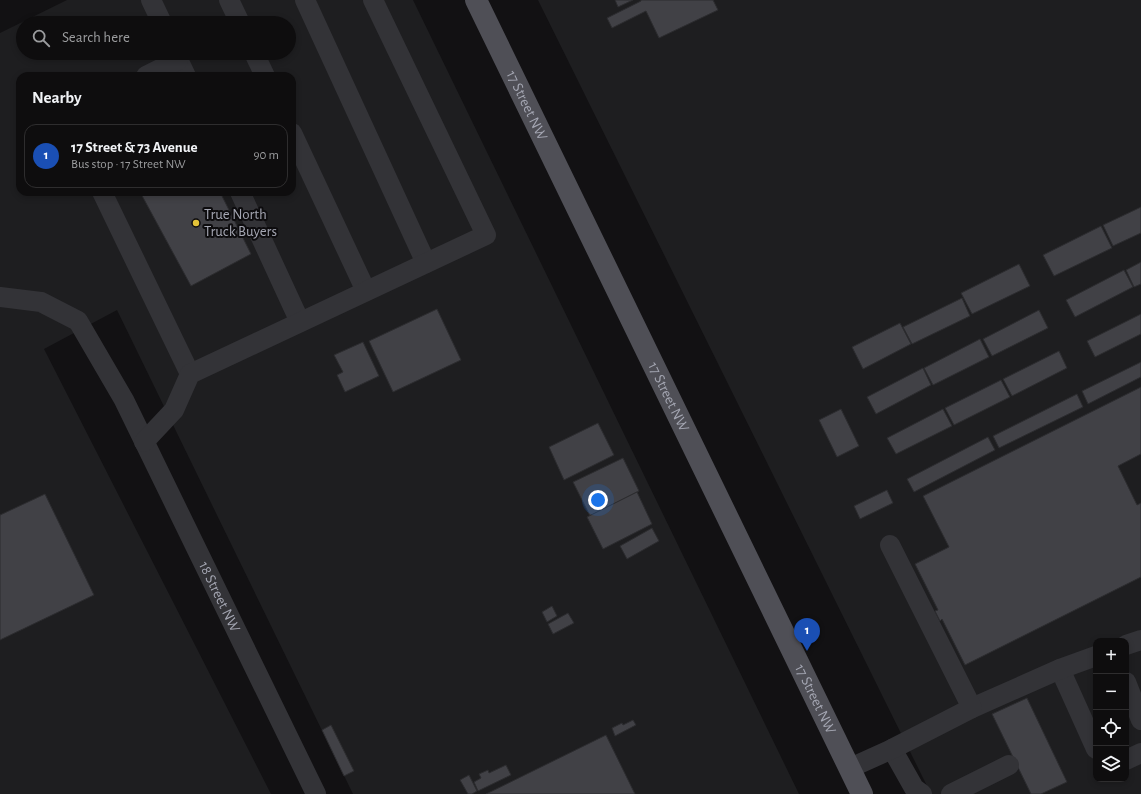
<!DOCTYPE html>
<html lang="en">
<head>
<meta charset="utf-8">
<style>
  :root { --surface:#0e0d0e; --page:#171617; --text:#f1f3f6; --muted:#9b9c9e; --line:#2e2d2e; --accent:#e4c339 }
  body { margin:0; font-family:"Alegreya Sans",sans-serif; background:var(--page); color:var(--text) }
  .controls { position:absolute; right:12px; bottom:12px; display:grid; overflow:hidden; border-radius:8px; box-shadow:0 2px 6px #0003 }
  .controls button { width:36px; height:36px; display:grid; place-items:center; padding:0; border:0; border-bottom:1px solid var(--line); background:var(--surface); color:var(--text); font:20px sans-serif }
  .you { position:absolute; left:598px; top:500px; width:14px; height:14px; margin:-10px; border:3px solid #fff; border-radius:50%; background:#1a73e8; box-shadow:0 0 0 6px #1a73e833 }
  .badge { display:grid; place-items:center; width:26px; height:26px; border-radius:50%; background:var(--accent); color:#fff; font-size:13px; font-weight:700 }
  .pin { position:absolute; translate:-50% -33px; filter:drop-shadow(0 1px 2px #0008) }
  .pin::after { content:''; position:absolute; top:21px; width:14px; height:12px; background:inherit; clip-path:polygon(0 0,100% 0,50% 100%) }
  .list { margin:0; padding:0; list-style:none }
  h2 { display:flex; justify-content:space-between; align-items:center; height:52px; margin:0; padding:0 16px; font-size:17px }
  h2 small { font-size:13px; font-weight:400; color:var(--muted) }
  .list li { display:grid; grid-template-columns:26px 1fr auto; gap:12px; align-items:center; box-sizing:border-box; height:64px; margin:0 8px 8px; padding:0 8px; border:1px solid var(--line); border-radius:12px }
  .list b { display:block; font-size:15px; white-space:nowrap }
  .list p { margin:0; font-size:13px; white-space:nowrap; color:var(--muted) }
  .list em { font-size:13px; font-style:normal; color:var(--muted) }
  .icon { flex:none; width:22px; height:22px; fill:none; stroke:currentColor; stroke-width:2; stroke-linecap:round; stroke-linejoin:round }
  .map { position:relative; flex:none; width:1141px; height:794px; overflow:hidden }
  .search { position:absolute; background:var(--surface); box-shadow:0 2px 6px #0003; left:16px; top:16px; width:280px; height:44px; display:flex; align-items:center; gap:10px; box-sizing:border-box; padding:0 14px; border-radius:22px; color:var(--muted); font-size:15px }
  .panel { position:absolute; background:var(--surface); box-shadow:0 2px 6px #0003; left:16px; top:72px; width:280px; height:124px; border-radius:12px }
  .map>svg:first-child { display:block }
  .built { fill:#1e1e20; fill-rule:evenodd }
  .building { fill:#414146; stroke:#2c2c2f }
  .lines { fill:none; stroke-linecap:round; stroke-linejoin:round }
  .minor { stroke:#333337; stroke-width:20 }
  .major { stroke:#4f4f56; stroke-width:22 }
  .poi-dot { fill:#e4c339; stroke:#0d0c0e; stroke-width:1.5 }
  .labels { text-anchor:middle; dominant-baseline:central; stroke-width:4; stroke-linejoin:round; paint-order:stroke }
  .street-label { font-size:15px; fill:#a4a6b2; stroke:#0d0c0e }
  .poi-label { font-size:15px; fill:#a4a6b2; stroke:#0d0c0e; text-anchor:start }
</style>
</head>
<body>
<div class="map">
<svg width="1141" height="794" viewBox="0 0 1141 794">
  <rect width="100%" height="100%" fill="#121113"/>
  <g class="built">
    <path d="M 67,0 L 413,0 L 799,794 L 353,794 L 117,310 L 44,349 L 271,794 L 0,794 L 0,33 ZM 23,23 L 289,23 L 289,53 L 23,53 ZM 20,76 L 292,76 L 292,192 L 20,192 Z"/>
    <path d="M 538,0 L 1141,0 L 1141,794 L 931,794 ZM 1096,641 L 1126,641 L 1126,779 L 1096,779 Z"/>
  </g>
  <g class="building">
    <path d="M 615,0 L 633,0 L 618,7 Z"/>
    <path d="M 641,0 L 713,0 L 718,10 L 659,38 L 646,11 L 612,28 L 607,18 L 641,1 Z"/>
    <path d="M 140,192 L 220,192 L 251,254 L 191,286 Z"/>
    <path d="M 1141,207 L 1141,233 L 1113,246 L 1103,225 Z"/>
    <path d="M 1101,226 L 1112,248 L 1054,276 L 1043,255 Z"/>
    <path d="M 1141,262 L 1141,284 L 1134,287 L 1126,270 Z"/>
    <path d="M 1019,264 L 1030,286 L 972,314 L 961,293 Z"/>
    <path d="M 1124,270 L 1133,287 L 1075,317 L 1066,300 Z"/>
    <path d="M 962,298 L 970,316 L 912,344 L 903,327 Z"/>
    <path d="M 437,309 L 461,360 L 393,392 L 369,341 Z"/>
    <path d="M 1039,310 L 1048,328 L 992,356 L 983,339 Z"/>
    <path d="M 1141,314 L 1141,334 L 1095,357 L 1087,341 Z"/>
    <path d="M 900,323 L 911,344 L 863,369 L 852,347 Z"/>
    <path d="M 980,339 L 989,357 L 933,385 L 924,368 Z"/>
    <path d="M 363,342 L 379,376 L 345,392 L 337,375 L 343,372 L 334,355 Z"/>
    <path d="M 1059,351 L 1067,368 L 1012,396 L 1003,379 Z"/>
    <path d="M 1141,362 L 1141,377 L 1088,404 L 1082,391 Z"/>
    <path d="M 923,368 L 931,385 L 876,414 L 867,397 Z"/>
    <path d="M 1001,380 L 1010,397 L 954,425 L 945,408 Z"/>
    <path d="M 1141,387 L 1141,454 L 1118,466 L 1137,505 L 1141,503 L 1141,577 L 965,665 L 942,619 L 940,621 L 935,611 L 938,610 L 915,564 L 949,547 L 923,496 Z"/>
    <path d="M 1077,394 L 1083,407 L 999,448 L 993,436 Z"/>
    <path d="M 841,409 L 859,446 L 837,457 L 819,420 Z"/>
    <path d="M 943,409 L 952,426 L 896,454 L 887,438 Z"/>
    <path d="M 598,423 L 614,455 L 564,480 L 549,447 Z"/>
    <path d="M 988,437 L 995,450 L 914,492 L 907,479 Z"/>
    <path d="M 623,458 L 639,491 L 590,516 L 573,482 Z"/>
    <path d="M 887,490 L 893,503 L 860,519 L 854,506 Z"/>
    <path d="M 637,492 L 652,524 L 603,549 L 587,517 Z"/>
    <path d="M 45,494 L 94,595 L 0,640 L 0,515 Z"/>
    <path d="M 652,528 L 659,541 L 627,559 L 620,546 Z"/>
    <path d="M 552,606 L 557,616 L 547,622 L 542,612 Z"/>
    <path d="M 568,613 L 574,623 L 553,634 L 548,624 Z"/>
    <path d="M 1027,698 L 1067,782 L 1041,794 L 1031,794 L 992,714 Z"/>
    <path d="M 633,720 L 636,725 L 615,736 L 612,728 L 622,723 L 623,725 Z"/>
    <path d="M 331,725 L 354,771 L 344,776 L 322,730 Z"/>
    <path d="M 606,735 L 635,794 L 486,794 Z"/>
    <path d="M 506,765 L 511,775 L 478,791 L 474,782 L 481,778 L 479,774 L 488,770 L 489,773 Z"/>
    <path d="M 469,775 L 477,791 L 472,794 L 468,794 L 460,780 Z"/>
  </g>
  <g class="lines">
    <g class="minor">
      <path d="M 151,0 L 162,23"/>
      <path d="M 229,0 L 240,23"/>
      <path d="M 305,0 L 426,263"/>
      <path d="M 175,53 L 186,76"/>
      <path d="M 254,53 L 265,76"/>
      <path d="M 146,76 L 178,60"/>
      <path d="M 292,133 L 366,291"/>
      <path d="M 102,192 L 190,374"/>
      <path d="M 240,192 L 300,322"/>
      <path id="s1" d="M 0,297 L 41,302 L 78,321 L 124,400 L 316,794"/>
      <path d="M 144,442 L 174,410 L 190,374 L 486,235 L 373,0"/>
      <path d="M 1126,645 L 1141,640"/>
      <path d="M 1060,669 L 1096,749"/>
      <path d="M 1126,682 L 1141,720"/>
      <path d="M 972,708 L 1060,669 L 1096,656"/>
      <path d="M 892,749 L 914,788 L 922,794"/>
      <path d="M 1126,760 L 1141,753"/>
      <path d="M 850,768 L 892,749 L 972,708 L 890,545"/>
      <path d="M 951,794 L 1009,765"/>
    </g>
    <path class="major" id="s2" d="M 476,0 L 862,794"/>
  </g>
  <circle class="poi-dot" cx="196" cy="223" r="4"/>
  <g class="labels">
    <g class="street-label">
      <text stroke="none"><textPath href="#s2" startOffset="117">17 Street NW</textPath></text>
      <text stroke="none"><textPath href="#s2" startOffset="441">17 Street NW</textPath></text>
      <text stroke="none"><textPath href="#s1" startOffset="393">18 Street NW</textPath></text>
      <text stroke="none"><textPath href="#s2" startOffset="777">17 Street NW</textPath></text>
    </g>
    <g class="poi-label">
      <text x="204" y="214">True North<tspan x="204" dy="17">Truck Buyers</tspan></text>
    </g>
  </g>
</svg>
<div class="controls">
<button>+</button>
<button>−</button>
<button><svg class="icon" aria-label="locate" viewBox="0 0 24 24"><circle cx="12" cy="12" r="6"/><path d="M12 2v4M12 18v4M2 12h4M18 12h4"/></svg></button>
<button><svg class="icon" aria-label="layers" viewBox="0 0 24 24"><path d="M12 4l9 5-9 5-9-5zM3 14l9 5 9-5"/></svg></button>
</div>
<div class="you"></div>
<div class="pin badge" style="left:807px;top:651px;background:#1a4fb4">1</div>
<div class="search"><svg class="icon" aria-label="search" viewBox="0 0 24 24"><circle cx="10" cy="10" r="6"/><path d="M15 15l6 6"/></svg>Search here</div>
<section class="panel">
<h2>Nearby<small></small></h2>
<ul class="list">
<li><span class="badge" style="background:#1a4fb4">1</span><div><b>17 Street &amp; 73 Avenue</b><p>Bus stop · 17 Street NW</p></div><em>90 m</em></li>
</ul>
</section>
</div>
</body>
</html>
